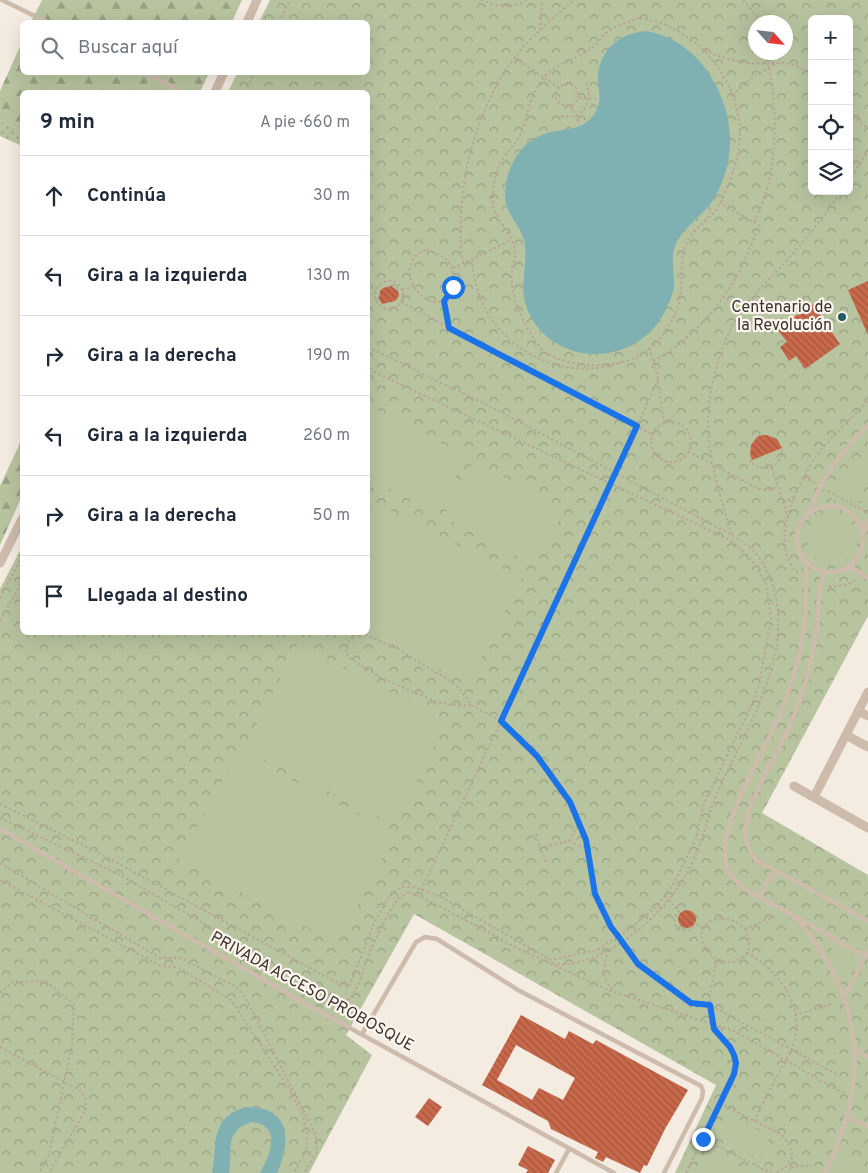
<!DOCTYPE html>
<html lang="es">
<head>
<meta charset="utf-8">
<style>
  :root { --surface:#fff; --page:#f2f2f3; --text:#1f2937; --muted:#747a83; --line:#e0e1e3 }
  body { margin:0; font-family:Overpass,sans-serif; background:var(--page); color:var(--text) }
  .controls { position:absolute; right:15px; top:15px; display:grid; overflow:hidden; border-radius:8px; box-shadow:0 5px 20px #0002 }
  .controls button { width:45px; height:45px; display:grid; place-items:center; padding:0; border:0; border-bottom:1px solid var(--line); background:var(--surface); color:var(--text); font:25px sans-serif }
  .compass { position:absolute; left:748px; top:15px; width:45px; height:45px; border-radius:50%; background:var(--surface); box-shadow:0 5px 20px #0002; rotate:117deg }
  .stop { position:absolute; width:15px; height:15px; margin:-11px; border:4px solid #1a73e8; border-radius:50%; background:#fff }
  .stop.end { background:#1a73e8; border-color:#fff; box-shadow:0 1px 5px #0008 }
  .list { margin:0; padding:0; list-style:none }
  h2 { display:flex; justify-content:space-between; align-items:center; height:65px; margin:0; padding:0 20px; font-size:21px }
  h2 small { font-size:16px; font-weight:400; color:var(--muted) }
  .list li { display:grid; grid-template-columns:32px 1fr auto; gap:15px; align-items:center; box-sizing:border-box; height:80px; padding:0 20px; border-top:1px solid var(--line) }
  .list b { display:block; font-size:19px; white-space:nowrap }
  .list em { font-size:16px; font-style:normal; color:var(--muted) }
  .icon { flex:none; width:28px; height:28px; fill:none; stroke:currentColor; stroke-width:2; stroke-linecap:round; stroke-linejoin:round }
  .map { position:relative; flex:none; width:868px; height:1173px; overflow:hidden }
  .search { position:absolute; background:var(--surface); box-shadow:0 5px 20px #0002; left:20px; top:20px; width:350px; height:55px; display:flex; align-items:center; gap:12px; box-sizing:border-box; padding:0 18px; border-radius:8px; color:var(--muted); font-size:19px }
  .panel { position:absolute; background:var(--surface); box-shadow:0 5px 20px #0002; left:20px; top:90px; width:350px; height:545px; border-radius:8px }
  .map>svg:first-child { display:block }
  .grass { fill:url(#grass-dots) }
  .forest { fill:url(#forest-firs) }
  .park { fill:url(#park-crowns); fill-rule:evenodd }
  .garden { fill:#b8c4a0 }
  .water { fill:#7fb0b2 }
  .building { fill:url(#building-back-hatch); fill-rule:evenodd }
  .lines { fill:none; stroke-linecap:round; stroke-linejoin:round }
  .path { stroke:#b9a596; stroke-width:2; stroke-dasharray:2.5 2.5; stroke-linecap:butt }
  .lane { stroke:#cdbbac; stroke-width:4.5 }
  .street { stroke:#cdbbac; stroke-width:9 }
  .route { stroke:#1a73e8; stroke-width:6 }
  .poi-dot { fill:#1f5a5e; stroke:#fbf5ee; stroke-width:2 }
  .labels { text-anchor:middle; dominant-baseline:central; stroke-width:4.5; stroke-linejoin:round; paint-order:stroke }
  .poi-label { font-size:16px; fill:#3b302b; stroke:#fbf5ee; text-anchor:end }
  .street-label { font-size:16px; fill:#3b302b; stroke:#fbf5ee }
</style>
</head>
<body>
<div class="map">
<svg width="868" height="1173" viewBox="0 0 868 1173">
  <defs>
    <pattern id="grass-dots" width="8" height="8" patternUnits="userSpaceOnUse" patternTransform="scale(1.25)"><rect width="8" height="8" fill="#b8c4a0"/><path d="M2 2h.1M6 6h.1" fill="none" stroke="#97a083" stroke-width="1.8" stroke-linecap="round"/></pattern>
    <pattern id="forest-firs" width="22" height="20" patternUnits="userSpaceOnUse" patternTransform="scale(1.25)"><rect width="22" height="20" fill="#b8c4a0"/><path d="M5 1l3.5 6h-7zM16 11l3.5 6h-7z" fill="#97a083"/></pattern>
    <pattern id="park-crowns" width="20" height="18" patternUnits="userSpaceOnUse" patternTransform="scale(1.25)"><rect width="20" height="18" fill="#b8c4a0"/><path d="M2 6a3 3 0 1 1 6 0M12 15a3 3 0 1 1 6 0" fill="none" stroke="#97a083"/></pattern>
    <pattern id="building-back-hatch" width="6" height="6" patternUnits="userSpaceOnUse" patternTransform="scale(1.25)"><rect width="6" height="6" fill="#c8694b"/><path d="M-1 5l2 2M0 0l6 6M5-1l2 2" fill="none" stroke="#a4573f"/></pattern>
  </defs>
  <rect width="100%" height="100%" fill="#f4ebe1"/>
  <path class="grass" d="M 0,121 L 22,131 L 22,146 L 0,136 Z"/>
  <g class="forest">
    <path d="M 42,0 L 242,0 L 232,22 L 31,22 Z"/>
    <path d="M 22,42 L 22,72 L 209,73 L 200,92 L 22,92 L 22,131 L 0,121 L 0,91 Z"/>
    <path d="M 22,439 L 22,496 L 0,545 L 0,486 Z"/>
  </g>
  <path class="park" d="M 270,0 L 868,0 L 868,616 L 762,813 L 868,875 L 868,1173 L 675,1173 L 716,1085 L 414,914 L 346,1035 L 372,1055 L 309,1173 L 0,1173 L 0,589 L 22,547 L 22,632 L 368,632 L 368,92 L 228,92 L 237,73 L 368,72 L 368,22 L 259,22 ZM 812,19 L 849,19 L 849,191 L 812,191 ZM 756,22 L 786,22 L 786,52 L 756,52 Z"/>
  <g class="garden">
    <path d="M 372,408 L 466,456 L 437,513 L 368,477 L 368,417 Z"/>
    <path d="M 868,448 L 868,480 L 856,509 L 841,501 L 831,500 L 845,476 Z"/>
    <path d="M 473,462 L 565,509 L 535,566 L 444,516 Z"/>
    <path d="M 375,503 L 522,578 L 468,684 L 368,631 L 368,517 Z"/>
    <circle cx="832" cy="539" r="25"/>
    <path d="M 298,644 L 447,722 L 395,824 L 244,749 Z"/>
    <path d="M 238,752 L 395,834 L 338,943 L 179,860 Z"/>
    <path d="M 828,942 L 859,959 L 848,980 Z"/>
    <path d="M 730,1115 L 771,1136 L 759,1157 L 718,1136 Z"/>
    <path d="M 709,1151 L 753,1173 L 697,1173 Z"/>
    <path d="M 844,1155 L 851,1157 L 848,1165 L 863,1173 L 831,1173 L 839,1159 Z"/>
  </g>
  <g class="water">
    <path d="M 645,31 C 668,34 686,46 701,63 C 730,98 739,145 720,187 C 716,195 712,203 706,209 C 695,221 681,231 675,246 C 670,260 675,272 674,286 C 673,294 669,303 665,311 C 641,362 566,370 534,322 C 515,294 528,274 525,245 C 523,227 506,216 505,197 C 504,172 519,142 544,134 C 561,128 580,132 592,117 C 605,101 597,91 598,75 C 601,48 620,34 645,31 Z"/>
    <path d="M 245,1107 C 290,1106 292,1139 277,1173 L 260,1173 C 270,1155 283,1126 252,1122 C 223,1130 233,1151 229,1173 L 212,1173 C 218,1144 209,1119 245,1107 Z"/>
  </g>
  <g class="building">
    <path d="M 868,281 L 868,335 L 848,290 Z"/>
    <path d="M 391,286 L 398,291 L 399,296 L 395,301 L 382,304 L 379,299 L 380,291 L 383,288 Z"/>
    <path d="M 813,304 L 840,344 L 805,369 L 796,356 L 789,361 L 780,347 L 787,342 L 777,329 Z"/>
    <path d="M 762,435 L 767,435 L 777,439 L 782,448 L 752,460 L 750,455 L 751,445 L 757,437 Z"/>
    <circle cx="687" cy="919" r="9"/>
    <path d="M 521,1015 L 565,1039 L 569,1031 L 593,1044 L 596,1040 L 688,1090 L 665,1129 L 647,1166 L 644,1165 L 640,1173 L 606,1157 L 603,1162 L 595,1158 L 598,1152 L 551,1129 L 548,1121 L 482,1085 ZM 516,1045 L 575,1078 L 563,1100 L 539,1088 L 532,1100 L 497,1080 Z"/>
    <path d="M 429,1098 L 442,1107 L 428,1126 L 415,1117 Z"/>
    <path d="M 528,1146 L 555,1160 L 548,1173 L 526,1173 L 528,1170 L 518,1165 Z"/>
  </g>
  <g class="lines">
    <g class="path">
      <path d="M 481,0 C 497,6 511,10 526,0"/>
      <path d="M 743,0 L 761,22"/>
      <path d="M 640,18 C 685,25 719,57 734,99 C 737,111 741,124 740,136 C 739,154 733,174 726,190 C 723,197 720,205 715,211 C 705,222 690,232 685,247 C 680,263 683,282 680,298 C 676,320 657,347 637,357 C 623,364 602,366 586,365 C 569,362 547,359 537,343 C 522,321 509,296 512,269 C 513,264 515,259 515,255 C 516,236 496,222 493,204 C 492,192 495,172 501,162 C 505,154 512,148 517,140 C 527,124 528,103 537,87 C 553,61 572,63 593,47 C 598,43 601,37 606,33 C 616,25 628,22 640,18 Z"/>
      <path d="M 279,22 L 290,0"/>
      <path d="M 540,30 L 542,0"/>
      <path d="M 704,50 C 718,57 733,61 749,63 C 776,66 788,56 812,75"/>
      <path d="M 778,52 L 779,62"/>
      <path d="M 516,58 L 559,88"/>
      <circle cx="567" cy="95" r="11"/>
      <path d="M 245,92 L 255,72"/>
      <path d="M 732,95 L 753,77 L 777,63"/>
      <path d="M 579,98 L 596,99"/>
      <path d="M 571,106 L 580,125"/>
      <path d="M 849,112 L 868,129"/>
      <path d="M 561,116 C 582,121 594,102 586,83"/>
      <path d="M 849,181 L 868,151"/>
      <path d="M 754,222 C 778,175 779,115 768,64"/>
      <path d="M 427,250 C 441,253 451,261 454,275 C 450,332 394,286 414,258 C 418,253 422,251 427,250 Z"/>
      <path d="M 472,259 C 474,276 477,295 486,310 C 513,358 571,381 622,362"/>
      <path d="M 463,263 C 453,191 476,98 526,44 C 541,28 558,14 574,0"/>
      <path d="M 453,268 L 511,240"/>
      <circle cx="389" cy="295" r="14"/>
      <path d="M 402,290 L 414,286"/>
      <path d="M 444,301 L 449,328"/>
      <path d="M 401,302 L 652,434"/>
      <path d="M 368,347 L 495,409 L 732,535 C 738,539 745,543 751,548 C 760,557 766,568 771,580 C 797,649 748,725 720,787 C 708,812 704,839 691,865 C 672,907 614,961 566,964 C 561,965 555,964 551,963"/>
      <path d="M 649,348 L 657,373 L 664,423"/>
      <path d="M 653,361 C 693,340 725,301 744,262 C 750,250 754,237 759,225 L 720,203"/>
      <circle cx="671" cy="442" r="20"/>
      <path d="M 688,451 L 758,489 L 766,490 L 778,487"/>
      <path d="M 752,460 L 750,461 C 763,475 783,467 782,448"/>
      <path d="M 772,468 L 788,518"/>
      <path d="M 804,477 L 815,483"/>
      <path d="M 828,491 L 868,513"/>
      <path d="M 783,502 L 794,498"/>
      <path d="M 732,535 C 713,472 698,432 717,365 C 723,346 730,326 742,310 C 756,291 774,275 790,257 C 809,236 825,214 842,191"/>
      <path d="M 798,573 C 764,542 802,472 826,444 C 839,429 855,416 868,400"/>
      <path d="M 829,586 C 839,587 849,585 857,579"/>
      <path d="M 0,598 L 22,557"/>
      <path d="M 0,621 L 22,581"/>
      <path d="M 471,705 L 458,706 L 437,702 L 381,678 L 351,659 L 346,653 L 346,646 L 350,639 L 357,635 L 364,634 L 400,650 L 450,681 L 459,688 L 471,705 L 501,721 L 537,756 L 570,802 L 579,823 L 586,840 L 595,894 L 611,927 L 638,964 L 691,1003 L 710,1005 L 838,1075"/>
      <path d="M 0,804 L 101,854 L 330,979 L 349,987 L 374,923 L 388,898 L 401,887 L 414,887 L 441,897 L 551,960 L 597,950 L 629,929 L 656,907 L 674,883 L 696,839 L 704,803 L 747,715 L 759,685 L 771,618 L 766,585 L 756,566 L 746,554 L 730,540 L 368,369"/>
      <path d="M 0,818 L 122,876 L 341,1003 L 351,998 L 359,983 L 372,946 L 388,914 L 398,899 L 408,893 L 419,896 L 439,906 L 523,951 L 608,990 L 734,1031 L 843,1093"/>
      <path d="M 536,834 L 540,848"/>
      <path d="M 569,841 L 579,823"/>
      <path d="M 546,862 L 540,848 L 569,841 L 588,849"/>
      <path d="M 0,863 L 160,958 L 181,958 L 236,987 L 244,995 L 316,1135 L 317,1152 L 304,1173"/>
      <path d="M 0,880 L 161,966 L 178,967 L 232,1001 L 288,1087 L 303,1116 L 307,1133 L 306,1151 L 294,1173"/>
      <path d="M 421,890 L 501,721 L 658,380"/>
      <path d="M 665,896 L 679,911 C 674,916 673,922 677,928 C 685,932 690,931 697,925 L 704,929"/>
      <path d="M 722,918 C 729,919 735,921 740,925 C 750,932 753,950 742,958 C 714,977 678,925 722,918 Z"/>
      <path d="M 745,929 L 777,915"/>
      <path d="M 609,950 C 603,966 600,979 614,991"/>
      <path d="M 747,953 C 778,970 807,1008 793,1045 C 790,1053 785,1061 781,1069 C 772,1086 763,1103 754,1121"/>
      <path d="M 0,993 L 13,982 L 45,981 L 74,1004 L 72,1045 L 49,1155 L 39,1173"/>
      <path d="M 795,1015 L 831,1004"/>
      <path d="M 0,1047 L 81,1091 L 86,1100 L 85,1111 L 49,1173"/>
      <path d="M 720,1103 L 782,1135 C 792,1147 795,1158 789,1173"/>
      <path d="M 703,1139 L 771,1173"/>
      <path d="M 791,1167 L 812,1165"/>
      <path d="M 686,1173 L 734,1074 L 736,1063 L 735,1055 L 730,1047 L 714,1029 L 710,1005 L 710,993 L 717,959"/>
      <path d="M 777,1173 L 785,1168 L 792,1157"/>
    </g>
    <g class="lane">
      <path d="M 2,0 L 47,22"/>
      <path d="M 144,72 L 183,92"/>
      <circle cx="830" cy="539" r="33"/>
      <path d="M 809,512 C 823,476 841,452 868,425"/>
      <path d="M 863,535 L 868,521"/>
      <path d="M 806,562 C 806,581 806,600 805,619 C 802,652 791,687 779,717 C 763,754 722,818 725,857 C 728,892 770,899 793,916 C 803,923 814,941 821,951 C 868,1024 862,1097 825,1173"/>
      <path d="M 849,566 L 868,578"/>
      <path d="M 825,572 C 816,588 820,609 817,628 C 812,660 804,693 791,723 C 778,756 747,797 745,832 C 745,842 750,852 756,860 L 868,921"/>
      <path d="M 0,829 L 297,999 L 614,1173"/>
      <path d="M 759,897 L 774,871"/>
      <path d="M 796,917 L 865,956"/>
      <path d="M 845,995 L 868,951"/>
      <path d="M 362,1034 L 416,942 L 425,937 L 437,939 L 518,990 L 701,1086 L 703,1091 L 702,1098 L 664,1173"/>
      <path d="M 856,1050 L 868,1057"/>
      <path d="M 846,1117 L 868,1126"/>
      <path d="M 556,1173 L 569,1149"/>
    </g>
    <g class="street">
      <path d="M 247,22 L 257,0"/>
      <path d="M 215,92 L 224,72"/>
      <path d="M 0,563 L 22,519"/>
      <path d="M 858,711 L 868,716"/>
      <path d="M 846,735 L 868,747"/>
      <path d="M 794,786 L 868,828"/>
      <path d="M 814,797 L 868,692"/>
    </g>
  </g>
  <g class="lines">
    <path class="route" d="M 453,287 L 450,293 L 444,301 L 449,328 L 637,426 L 501,721 L 537,756 L 570,802 L 586,840 L 595,894 L 611,927 L 618,936 L 638,964 L 691,1003 L 710,1005 L 714,1029 L 730,1047 L 734,1055 L 736,1063 L 734,1074 L 703,1139"/>
  </g>
  <circle class="poi-dot" cx="842" cy="317" r="5"/>
  <g class="labels">
    <g class="poi-label">
      <text x="832" y="308">Centenario de<tspan x="832" dy="18">la Revolución</tspan></text>
    </g>
    <g class="street-label">
      <text transform="translate(312 992) rotate(29)">PRIVADA ACCESO PROBOSQUE</text>
    </g>
  </g>
</svg>
<div class="controls">
<button>+</button>
<button>−</button>
<button><svg class="icon" aria-label="locate" viewBox="0 0 24 24"><circle cx="12" cy="12" r="6"/><path d="M12 2v4M12 18v4M2 12h4M18 12h4"/></svg></button>
<button><svg class="icon" aria-label="layers" viewBox="0 0 24 24"><path d="M12 4l9 5-9 5-9-5zM3 14l9 5 9-5"/></svg></button>
</div>
<svg class="compass" viewBox="-18 -18 36 36"><path d="M0-13l5 13h-10z" fill="#e53935"/><path d="M0 13l5-13h-10z" fill="#747a83"/></svg>
<div class="stop" style="left:453px;top:287px"></div>
<div class="stop end" style="left:703px;top:1139px"></div>
<div class="search"><svg class="icon" aria-label="search" viewBox="0 0 24 24"><circle cx="10" cy="10" r="6"/><path d="M15 15l6 6"/></svg>Buscar aquí</div>
<section class="panel">
<h2>9 min<small>A pie · 660 m</small></h2>
<ul class="list">
<li><svg class="icon" aria-label="ahead" viewBox="0 0 24 24"><path d="M12 20V5M6 11l6-6 6 6"/></svg><div><b>Continúa</b></div><em>30 m</em></li>
<li><svg class="icon" aria-label="left" viewBox="0 0 24 24"><path d="M17 20v-9H6M10 6l-5 5 5 5"/></svg><div><b>Gira a la izquierda</b></div><em>130 m</em></li>
<li><svg class="icon" aria-label="right" viewBox="0 0 24 24"><path d="M7 20v-9h11M14 6l5 5-5 5"/></svg><div><b>Gira a la derecha</b></div><em>190 m</em></li>
<li><svg class="icon" aria-label="left" viewBox="0 0 24 24"><path d="M17 20v-9H6M10 6l-5 5 5 5"/></svg><div><b>Gira a la izquierda</b></div><em>260 m</em></li>
<li><svg class="icon" aria-label="right" viewBox="0 0 24 24"><path d="M7 20v-9h11M14 6l5 5-5 5"/></svg><div><b>Gira a la derecha</b></div><em>50 m</em></li>
<li><svg class="icon" aria-label="arrive" viewBox="0 0 24 24"><path d="M6 21V4h12l-3 4 3 4H6"/></svg><div><b>Llegada al destino</b></div></li>
</ul>
</section>
</div>
</body>
</html>
